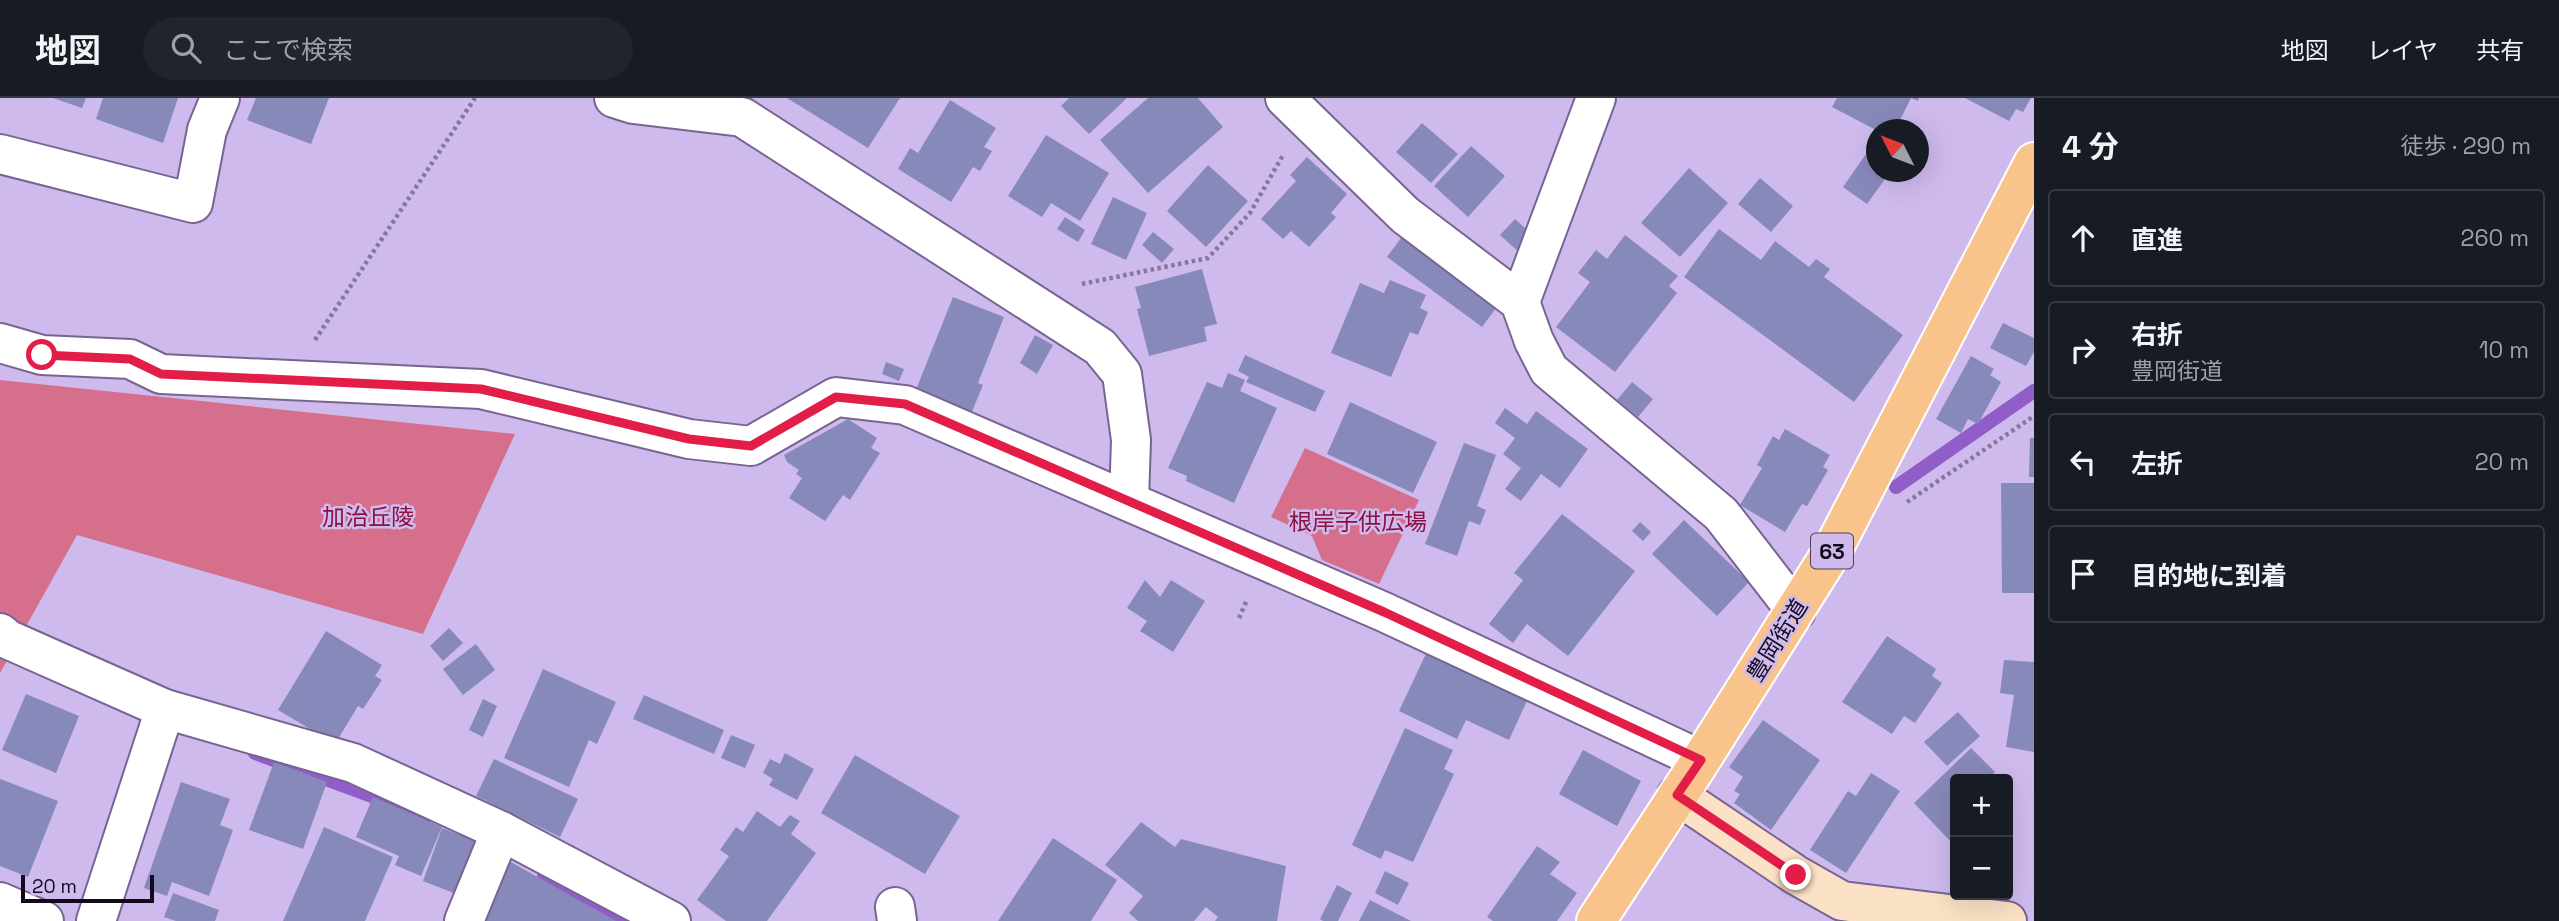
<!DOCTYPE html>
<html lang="ja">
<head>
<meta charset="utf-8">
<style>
  :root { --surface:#171b24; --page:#20242c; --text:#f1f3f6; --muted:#9ea1a6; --line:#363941 }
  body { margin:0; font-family:"Space Grotesk","Noto Sans JP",sans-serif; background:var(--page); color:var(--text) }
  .controls { position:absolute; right:21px; bottom:21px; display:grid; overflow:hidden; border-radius:7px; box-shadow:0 7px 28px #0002 }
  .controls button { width:63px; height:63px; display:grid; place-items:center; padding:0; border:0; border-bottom:2px solid var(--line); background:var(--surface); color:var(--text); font:35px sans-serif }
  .compass { position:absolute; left:1866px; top:21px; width:63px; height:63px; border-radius:50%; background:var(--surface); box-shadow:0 7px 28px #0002; rotate:312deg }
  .scale { position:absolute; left:21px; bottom:18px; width:133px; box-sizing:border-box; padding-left:7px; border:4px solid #130b1d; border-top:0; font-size:19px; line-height:24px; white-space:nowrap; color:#130b1d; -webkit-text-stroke:5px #cfbaed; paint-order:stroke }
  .stop { position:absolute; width:21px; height:21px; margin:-16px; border:5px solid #e11d48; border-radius:50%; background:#fff }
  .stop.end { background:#e11d48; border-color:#fff; box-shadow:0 2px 7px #0008 }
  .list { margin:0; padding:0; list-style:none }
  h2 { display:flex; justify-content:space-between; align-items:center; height:91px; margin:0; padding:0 28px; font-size:30px }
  h2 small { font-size:23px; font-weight:400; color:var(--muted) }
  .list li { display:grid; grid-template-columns:46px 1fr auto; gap:21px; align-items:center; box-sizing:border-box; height:98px; margin:0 14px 14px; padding:0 14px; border:2px solid var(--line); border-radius:7px }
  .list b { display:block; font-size:26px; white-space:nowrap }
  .list p { margin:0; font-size:23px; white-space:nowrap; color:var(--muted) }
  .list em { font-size:23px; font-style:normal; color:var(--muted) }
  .icon { flex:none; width:38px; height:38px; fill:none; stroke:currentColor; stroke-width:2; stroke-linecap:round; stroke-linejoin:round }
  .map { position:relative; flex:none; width:2034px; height:823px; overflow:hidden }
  header { display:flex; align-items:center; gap:42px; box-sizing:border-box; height:98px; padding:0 35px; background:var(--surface); border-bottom:2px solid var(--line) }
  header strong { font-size:33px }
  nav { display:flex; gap:38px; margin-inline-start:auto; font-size:24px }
  .search { width:490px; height:63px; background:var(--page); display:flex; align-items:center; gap:18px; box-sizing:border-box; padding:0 24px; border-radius:38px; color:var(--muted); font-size:26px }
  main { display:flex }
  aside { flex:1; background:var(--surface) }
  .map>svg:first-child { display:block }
  .green { fill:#d66f8b }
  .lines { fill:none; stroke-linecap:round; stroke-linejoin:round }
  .stream { stroke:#915ec9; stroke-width:14 }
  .building { fill:#8889bb }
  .street-casing { stroke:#786492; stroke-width:42 }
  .secondary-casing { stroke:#786492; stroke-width:42 }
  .primary-casing { stroke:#fff; stroke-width:42 }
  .path { stroke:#87779e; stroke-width:4.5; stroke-dasharray:3.5 3.5; stroke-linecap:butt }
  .street { stroke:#fff; stroke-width:38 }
  .secondary { stroke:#fbe1c5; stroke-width:38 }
  .primary { stroke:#f8c48b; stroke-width:38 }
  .route { stroke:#e11d48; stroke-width:9 }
  .labels { text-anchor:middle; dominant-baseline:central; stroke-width:5; stroke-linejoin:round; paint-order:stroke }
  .shield { fill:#cfbaed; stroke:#4b405b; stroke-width:2 }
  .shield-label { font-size:21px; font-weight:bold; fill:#130b1d }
  .park-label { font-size:23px; fill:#8a1142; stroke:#cfbaed }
  .street-label { font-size:23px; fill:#130b1d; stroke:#cfbaed }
</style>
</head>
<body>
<header>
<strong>地図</strong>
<div class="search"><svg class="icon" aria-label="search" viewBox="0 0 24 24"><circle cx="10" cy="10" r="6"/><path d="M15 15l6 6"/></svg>ここで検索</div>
<nav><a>地図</a><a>レイヤ</a><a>共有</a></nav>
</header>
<main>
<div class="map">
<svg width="2034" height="823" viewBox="0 0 2034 823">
  <rect width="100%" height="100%" fill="#cfbaed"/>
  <g class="green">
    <path d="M 0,282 L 515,336 L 423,536 L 77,437 L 0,575 Z"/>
    <path d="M 1305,350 L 1419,402 L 1379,486 L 1322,462 L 1312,438 L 1271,419 Z"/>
  </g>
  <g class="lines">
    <g class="stream">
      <path d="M 1896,389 L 2034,293"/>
      <path d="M 255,655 L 426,718"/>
      <path d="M 544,777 L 626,823"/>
    </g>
  </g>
  <g class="building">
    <path d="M 53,0 L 86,0 L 82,10 Z"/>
    <path d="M 103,0 L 178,0 L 163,45 L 96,21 Z"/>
    <path d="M 256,0 L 329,0 L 311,46 L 247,22 Z"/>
    <path d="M 787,0 L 900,0 L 868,50 Z"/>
    <path d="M 1069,0 L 1127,0 L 1089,36 L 1061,8 Z"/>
    <path d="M 1148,0 L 1198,0 L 1223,29 L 1148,95 L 1100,42 Z"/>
    <path d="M 1837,0 L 1919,0 L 1918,3 L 1911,0 L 1895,32 L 1876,32 L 1832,9 Z"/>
    <path d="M 1965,0 L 2031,0 L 2023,14 L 2016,11 L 2009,23 Z"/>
    <path d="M 950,2 L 996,30 L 984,49 L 992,53 L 980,73 L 973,69 L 951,104 L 898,71 L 910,50 L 918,55 Z"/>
    <path d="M 1422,25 L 1458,56 L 1431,85 L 1396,54 Z"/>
    <path d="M 1046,37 L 1109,75 L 1080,123 L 1051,105 L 1042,119 L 1008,98 Z"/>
    <path d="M 1471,48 L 1505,78 L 1468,119 L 1434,88 Z"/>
    <path d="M 1868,53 L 1876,59 L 1876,74 L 1890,74 L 1867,106 L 1843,89 Z"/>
    <path d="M 1307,59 L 1347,96 L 1331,115 L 1336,119 L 1309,149 L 1291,133 L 1283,141 L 1261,121 L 1296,83 L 1290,77 Z"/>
    <path d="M 1208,67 L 1248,103 L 1206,149 L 1167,113 Z"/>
    <path d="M 1689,70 L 1728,105 L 1680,159 L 1641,125 Z"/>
    <path d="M 1760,80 L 1793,108 L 1771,134 L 1738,106 Z"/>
    <path d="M 1113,99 L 1147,115 L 1126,162 L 1091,146 Z"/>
    <path d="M 1065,119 L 1085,132 L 1078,144 L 1057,131 Z"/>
    <path d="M 1515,121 L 1536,140 L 1521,156 L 1500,137 Z"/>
    <path d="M 1719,131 L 1761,162 L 1775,143 L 1809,169 L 1816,161 L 1830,171 L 1824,179 L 1903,237 L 1854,304 L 1684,179 Z"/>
    <path d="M 1407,132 L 1502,202 L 1482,229 L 1387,159 Z"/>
    <path d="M 1153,134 L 1174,151 L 1162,165 L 1142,147 Z"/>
    <path d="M 1625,137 L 1678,178 L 1669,188 L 1677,195 L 1615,274 L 1556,229 L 1590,184 L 1578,175 L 1596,152 L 1607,161 Z"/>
    <path d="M 1202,171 L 1217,226 L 1204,229 L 1207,243 L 1149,258 L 1137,211 L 1141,210 L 1135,189 Z"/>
    <path d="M 1390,182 L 1426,197 L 1420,210 L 1428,214 L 1418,237 L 1410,234 L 1391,279 L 1331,255 L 1360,185 L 1384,195 Z"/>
    <path d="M 953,199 L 1004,219 L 978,285 L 983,287 L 971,316 L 915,294 Z"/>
    <path d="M 2003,225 L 2034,240 L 2034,254 L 2026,268 L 1990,250 Z"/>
    <path d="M 1035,237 L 1053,247 L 1037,276 L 1020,265 Z"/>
    <path d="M 1245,257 L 1325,293 L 1315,314 L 1246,284 L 1249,279 L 1238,273 Z"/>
    <path d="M 1971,258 L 1994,271 L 1990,277 L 2001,284 L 1978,326 L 1968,321 L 1961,335 L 1936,321 Z"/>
    <path d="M 886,264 L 904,271 L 899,283 L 882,276 Z"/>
    <path d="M 1228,275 L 1245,282 L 1240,293 L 1277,310 L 1234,405 L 1186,383 L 1187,378 L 1168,370 L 1207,284 L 1222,290 Z"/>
    <path d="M 1632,284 L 1653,301 L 1638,319 L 1617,302 Z"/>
    <path d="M 1350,304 L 1437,344 L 1413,395 L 1327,356 Z"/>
    <path d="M 1505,310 L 1527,326 L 1536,313 L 1588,351 L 1560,390 L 1541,376 L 1521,403 L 1505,391 L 1521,370 L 1503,356 L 1515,340 L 1495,325 Z"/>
    <path d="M 848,321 L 877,340 L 871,350 L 880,355 L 850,402 L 843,397 L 825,423 L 789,400 L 802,380 L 796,376 L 799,372 L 787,364 L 784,357 Z"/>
    <path d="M 1785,331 L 1830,357 L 1823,369 L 1828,372 L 1807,408 L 1802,406 L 1785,434 L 1740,407 L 1762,370 L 1757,367 L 1773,338 L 1779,342 Z"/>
    <path d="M 2030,340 L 2034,340 L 2034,379 L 2029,379 Z"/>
    <path d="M 1464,345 L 1496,357 L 1477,408 L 1486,412 L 1480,427 L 1469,423 L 1457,458 L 1425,446 Z"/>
    <path d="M 2001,385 L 2034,385 L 2034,495 L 2002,495 Z"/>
    <path d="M 1562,416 L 1635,473 L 1568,558 L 1527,526 L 1513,545 L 1489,526 L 1523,482 L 1514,475 Z"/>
    <path d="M 1684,422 L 1749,484 L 1717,518 L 1652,456 Z"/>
    <path d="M 1640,424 L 1651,434 L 1643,443 L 1632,433 Z"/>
    <path d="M 1145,482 L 1160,499 L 1171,482 L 1205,503 L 1173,554 L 1140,533 L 1147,523 L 1127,510 Z"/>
    <path d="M 449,530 L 463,545 L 443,563 L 430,548 Z"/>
    <path d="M 326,533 L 382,567 L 375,578 L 382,582 L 363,611 L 358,608 L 335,646 L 278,612 Z"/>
    <path d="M 1887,538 L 1936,571 L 1932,578 L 1942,585 L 1915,625 L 1904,618 L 1892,636 L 1842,604 Z"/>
    <path d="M 1431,545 L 1532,592 L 1509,642 L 1466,622 L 1457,641 L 1399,613 Z"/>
    <path d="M 476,546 L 495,572 L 463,597 L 443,571 Z"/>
    <path d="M 2004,562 L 2034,564 L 2034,654 L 2006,649 L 2014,597 L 2000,595 Z"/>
    <path d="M 543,571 L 616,604 L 597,646 L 589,642 L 569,689 L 504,660 Z"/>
    <path d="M 26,596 L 79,618 L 56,675 L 2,652 Z"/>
    <path d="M 644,597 L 724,632 L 714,656 L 633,621 Z"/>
    <path d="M 483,601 L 497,608 L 483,639 L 469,632 Z"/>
    <path d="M 1958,614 L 1980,638 L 1947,668 L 1924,644 Z"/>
    <path d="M 1763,622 L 1820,662 L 1771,732 L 1734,705 L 1740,696 L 1734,693 L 1743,679 L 1729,669 Z"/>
    <path d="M 1405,630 L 1453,652 L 1444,671 L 1454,676 L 1413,764 L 1385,752 L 1381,761 L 1352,747 Z"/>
    <path d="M 731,637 L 755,647 L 745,670 L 721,660 Z"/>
    <path d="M 1971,650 L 1995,674 L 1987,681 L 1955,681 L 1955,742 L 1952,745 L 1914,705 Z"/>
    <path d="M 1583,652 L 1641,683 L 1617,728 L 1559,696 Z"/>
    <path d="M 785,655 L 814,671 L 797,702 L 769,687 L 773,681 L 763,675 L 770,661 L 780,666 Z"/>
    <path d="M 855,657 L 960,718 L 925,776 L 821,715 Z"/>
    <path d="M 494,661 L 578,701 L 560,739 L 476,698 Z"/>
    <path d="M 274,664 L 327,684 L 303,751 L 249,732 Z"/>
    <path d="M 1871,675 L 1900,693 L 1846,775 L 1810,752 L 1848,693 L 1856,698 Z"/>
    <path d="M 0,681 L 58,703 L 28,779 L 0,768 Z"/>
    <path d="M 181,684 L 230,701 L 220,727 L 233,732 L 209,798 L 172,784 L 167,798 L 144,790 Z"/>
    <path d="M 373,699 L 442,729 L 421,778 L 395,767 L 399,758 L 356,739 Z"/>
    <path d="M 757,713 L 780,729 L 790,717 L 800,723 L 791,736 L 816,755 L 767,823 L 726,823 L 697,802 L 729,758 L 720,752 L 736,729 L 743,734 Z"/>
    <path d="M 1141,724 L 1175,749 L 1181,741 L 1286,768 L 1277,823 L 1215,823 L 1218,819 L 1206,809 L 1194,823 L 1138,823 L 1129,815 L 1143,798 L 1105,767 Z"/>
    <path d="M 324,729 L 393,759 L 365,823 L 283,823 Z"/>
    <path d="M 442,730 L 484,746 L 464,799 L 423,783 Z"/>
    <path d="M 1053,740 L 1117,782 L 1091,823 L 998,823 Z"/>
    <path d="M 1537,748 L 1560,764 L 1550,776 L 1577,795 L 1557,823 L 1493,823 L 1487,819 Z"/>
    <path d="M 509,763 L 616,823 L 475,823 Z"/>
    <path d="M 1385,773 L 1409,785 L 1398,807 L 1375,795 Z"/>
    <path d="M 1337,787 L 1352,795 L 1338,823 L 1323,823 L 1320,821 Z"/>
    <path d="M 173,795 L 219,812 L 215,823 L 176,823 L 164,819 Z"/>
    <path d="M 1370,802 L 1411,823 L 1359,823 Z"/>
  </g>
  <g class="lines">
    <defs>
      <g id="street">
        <path d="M 614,0 L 633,6 L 742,19 L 1100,249 L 1122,276 L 1131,342 L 1129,403"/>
        <path d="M 1285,0 L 1405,117 L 1520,204"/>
        <path d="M 1596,0 L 1520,204 L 1534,243 L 1549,272 L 1721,416 L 1796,513"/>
        <path d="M 0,56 L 193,105 L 207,32 L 220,0"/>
        <path d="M 0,245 L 42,257 L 130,261 L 161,276 L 481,291 L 689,341 L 751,348 L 836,299 L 905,307 L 1384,514 L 1701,662"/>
        <path d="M 0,535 L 7,541 L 165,611 L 353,665 L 501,733 L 671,823"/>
        <path d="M 0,804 L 44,823"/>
        <path d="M 895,809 L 897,823"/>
        <path d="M 96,823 L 165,611"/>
        <path d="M 464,823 L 501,733"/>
      </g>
      <path id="secondary" d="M 1677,697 L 1796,777 L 1842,803 L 2007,823"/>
      <path id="primary" d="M 1596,823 L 1701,662 L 1831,455 L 2034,64"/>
    </defs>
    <use href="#street" class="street-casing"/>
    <use href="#secondary" class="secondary-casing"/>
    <use href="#primary" class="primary-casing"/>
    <g class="path">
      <path d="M 1082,186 L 1208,160 L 1250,115 L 1283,57"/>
      <path d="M 315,242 L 475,0"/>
      <path d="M 1907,404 L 2034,318"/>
      <path d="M 1239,520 L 1247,502"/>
    </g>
    <use href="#street" class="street"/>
    <use href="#secondary" class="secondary"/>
    <use href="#primary" class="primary"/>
  </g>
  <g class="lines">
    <path class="route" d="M 42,257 L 130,261 L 161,276 L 481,291 L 689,341 L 751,348 L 836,299 L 905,306 L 1384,514 L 1701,662 L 1677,697 L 1796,777"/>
  </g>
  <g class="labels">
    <rect class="shield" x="1811" y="435.5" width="42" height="35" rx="5"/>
    <g class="shield-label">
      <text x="1832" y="453">63</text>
    </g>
    <g class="park-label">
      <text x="368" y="419">加治丘陵</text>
      <text x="1358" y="424">根岸子供広場</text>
    </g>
    <g class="street-label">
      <text transform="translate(1777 542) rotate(-58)">豊岡街道</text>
    </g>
  </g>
</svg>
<div class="controls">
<button>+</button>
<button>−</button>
</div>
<svg class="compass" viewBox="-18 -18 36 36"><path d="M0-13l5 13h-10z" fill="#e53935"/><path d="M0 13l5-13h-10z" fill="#9ea1a6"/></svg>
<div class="scale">20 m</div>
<div class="stop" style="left:42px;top:257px"></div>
<div class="stop end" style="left:1796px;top:777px"></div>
</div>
<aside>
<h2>4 分<small>徒歩 · 290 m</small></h2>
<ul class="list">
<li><svg class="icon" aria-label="ahead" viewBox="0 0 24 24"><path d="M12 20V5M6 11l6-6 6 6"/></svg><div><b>直進</b></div><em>260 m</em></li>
<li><svg class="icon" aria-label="right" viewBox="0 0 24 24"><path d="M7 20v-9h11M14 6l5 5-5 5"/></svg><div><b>右折</b><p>豊岡街道</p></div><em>10 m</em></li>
<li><svg class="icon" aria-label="left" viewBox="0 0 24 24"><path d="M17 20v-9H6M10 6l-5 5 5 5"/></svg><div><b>左折</b></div><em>20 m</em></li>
<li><svg class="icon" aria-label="arrive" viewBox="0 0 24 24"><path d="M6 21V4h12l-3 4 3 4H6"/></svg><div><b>目的地に到着</b></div></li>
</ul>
</aside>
</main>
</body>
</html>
